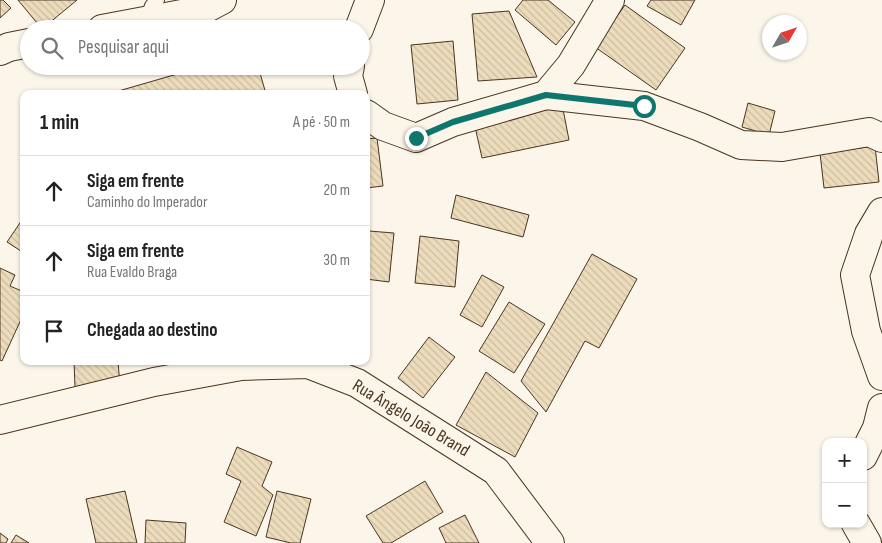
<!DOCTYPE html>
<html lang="pt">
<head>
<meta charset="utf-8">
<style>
  :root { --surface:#fff; --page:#f2f2f2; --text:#222; --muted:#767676; --line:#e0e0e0 }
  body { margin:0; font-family:"Sofia Sans Condensed",sans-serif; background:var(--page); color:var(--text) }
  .controls { position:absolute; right:15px; bottom:15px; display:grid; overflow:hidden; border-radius:10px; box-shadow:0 1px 4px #0004 }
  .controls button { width:45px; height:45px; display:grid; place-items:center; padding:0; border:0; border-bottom:1px solid var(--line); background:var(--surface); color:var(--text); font:25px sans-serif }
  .compass { position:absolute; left:762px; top:15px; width:45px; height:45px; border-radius:50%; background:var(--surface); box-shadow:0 1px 4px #0004; rotate:51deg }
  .stop { position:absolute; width:15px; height:15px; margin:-11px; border:4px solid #0f766e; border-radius:50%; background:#fff }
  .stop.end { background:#0f766e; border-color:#fff; box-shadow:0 1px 5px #0008 }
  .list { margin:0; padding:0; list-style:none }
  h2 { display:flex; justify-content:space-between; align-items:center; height:65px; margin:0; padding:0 20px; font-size:21px }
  h2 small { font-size:16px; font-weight:400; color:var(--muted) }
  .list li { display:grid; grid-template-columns:32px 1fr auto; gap:15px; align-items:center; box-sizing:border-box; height:70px; padding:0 20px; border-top:1px solid var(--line) }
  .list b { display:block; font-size:19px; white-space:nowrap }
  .list p { margin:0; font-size:16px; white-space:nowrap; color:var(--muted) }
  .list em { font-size:16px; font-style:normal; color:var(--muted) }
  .icon { flex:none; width:28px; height:28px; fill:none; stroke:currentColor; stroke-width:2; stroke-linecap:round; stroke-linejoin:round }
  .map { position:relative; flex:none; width:882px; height:543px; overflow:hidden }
  .search { position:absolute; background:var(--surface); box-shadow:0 1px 4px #0004; left:20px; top:20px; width:350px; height:55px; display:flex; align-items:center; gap:12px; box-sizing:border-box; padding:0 18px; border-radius:28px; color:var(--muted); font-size:19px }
  .panel { position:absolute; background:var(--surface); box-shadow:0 1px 4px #0004; left:20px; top:90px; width:350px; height:275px; border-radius:10px }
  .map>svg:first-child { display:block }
  .building { fill:url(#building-back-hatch); stroke:#4a3520 }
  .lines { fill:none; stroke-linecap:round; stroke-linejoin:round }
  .lane-casing { stroke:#4a3520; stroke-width:16 }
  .street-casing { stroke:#4a3520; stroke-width:30 }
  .secondary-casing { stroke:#4a3520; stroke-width:30 }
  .lane { stroke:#fbf6e9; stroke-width:14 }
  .street { stroke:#fbf6e9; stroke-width:28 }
  .secondary { stroke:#fbf6e9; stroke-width:28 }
  .route { stroke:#0f766e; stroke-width:6 }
  .labels { text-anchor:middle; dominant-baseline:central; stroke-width:4; stroke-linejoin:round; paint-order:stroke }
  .street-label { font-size:18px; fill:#4a3520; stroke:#fbf6e9 }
</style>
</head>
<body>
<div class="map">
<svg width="882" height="543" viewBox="0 0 882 543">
  <defs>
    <pattern id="building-back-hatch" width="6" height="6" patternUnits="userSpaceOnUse" patternTransform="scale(1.25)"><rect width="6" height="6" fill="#ecdcbc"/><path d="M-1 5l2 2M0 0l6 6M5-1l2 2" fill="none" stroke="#ccbda1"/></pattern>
  </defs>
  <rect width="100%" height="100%" fill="#fbf6e9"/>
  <g class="building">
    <path d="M 0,0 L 3,0 L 11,8 L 0,18 Z"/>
    <path d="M 18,0 L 77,0 L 42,29 Z"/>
    <path d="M 523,0 L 548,0 L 575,22 L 556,45 L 515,10 Z"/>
    <path d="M 651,0 L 695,0 L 681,25 L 647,6 Z"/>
    <path d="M 625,5 L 685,48 L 656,90 L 595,47 Z"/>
    <path d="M 509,11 L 537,77 L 478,81 L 472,14 Z"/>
    <path d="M 453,41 L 458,100 L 417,104 L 411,45 Z"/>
    <path d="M 205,66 L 258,66 L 266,94 L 108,94 Z"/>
    <path d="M 748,103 L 775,111 L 769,135 L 742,127 Z"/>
    <path d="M 562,104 L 569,140 L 482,158 L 474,122 Z"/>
    <path d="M 377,138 L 383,186 L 366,188 L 366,139 Z"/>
    <path d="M 875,146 L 879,182 L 824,188 L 820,153 Z"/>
    <path d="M 456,195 L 529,215 L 523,237 L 451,218 Z"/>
    <path d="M 24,217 L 24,253 L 7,242 Z"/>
    <path d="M 369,231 L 394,233 L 389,282 L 366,279 Z"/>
    <path d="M 420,236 L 459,241 L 455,287 L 415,283 Z"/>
    <path d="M 592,254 L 637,279 L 599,348 L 585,341 L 546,412 L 521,381 Z"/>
    <path d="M 0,268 L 15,275 L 10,286 L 24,292 L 24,313 L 2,361 L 0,360 Z"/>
    <path d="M 482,275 L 504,287 L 482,327 L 460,315 Z"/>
    <path d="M 509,302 L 545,324 L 514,373 L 479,351 Z"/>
    <path d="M 429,337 L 455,357 L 423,398 L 398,378 Z"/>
    <path d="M 74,361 L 118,361 L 120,386 L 75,387 Z"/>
    <path d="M 164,361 L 201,361 L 165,371 Z"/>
    <path d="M 486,372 L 538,413 L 515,457 L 456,425 Z"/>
    <path d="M 237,447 L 272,462 L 262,486 L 273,495 L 256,536 L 224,522 L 241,481 L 226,474 Z"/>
    <path d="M 425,481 L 443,512 L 391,543 L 383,543 L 366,516 Z"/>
    <path d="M 125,491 L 137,543 L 96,543 L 86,499 Z"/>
    <path d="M 277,491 L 311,499 L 300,543 L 291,543 L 266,537 Z"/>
    <path d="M 465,515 L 479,543 L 446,543 L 439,528 Z"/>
    <path d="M 146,520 L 186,523 L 185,543 L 145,543 Z"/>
    <path d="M 0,533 L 8,539 L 6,543 L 0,543 Z"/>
    <path d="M 16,535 L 29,543 L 11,543 Z"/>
  </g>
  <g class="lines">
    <defs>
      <path id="lane" d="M 147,20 L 152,6 L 157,0"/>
      <g id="street">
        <path d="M 359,29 L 370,0"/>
        <path d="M 350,66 L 348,76 L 353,94"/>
        <path d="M 546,95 L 644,106 L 700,127 L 741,145 L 782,147 L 869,132 L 882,138"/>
        <path d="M 366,114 L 383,126 L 416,138 L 453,122 L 546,95 L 571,65 L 610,0"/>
        <path d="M 882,212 L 869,234 L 855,275 L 866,331 L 882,376"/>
        <path d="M 863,456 L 877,428 L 882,408"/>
        <path d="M 856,524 L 867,543"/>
      </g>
      <g id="secondary">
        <path d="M 102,29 L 203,10 L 222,0"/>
        <path d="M 0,51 L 9,47 L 29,43"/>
        <path d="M 0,420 L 154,382 L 241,366 L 308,364 L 357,383 L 496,471 L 550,543"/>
      </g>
    </defs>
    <use href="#lane" class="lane-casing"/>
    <use href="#street" class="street-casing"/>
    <use href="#secondary" class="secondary-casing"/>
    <use href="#lane" class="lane"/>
    <use href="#street" class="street"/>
    <use href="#secondary" class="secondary"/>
  </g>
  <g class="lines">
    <path class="route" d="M 416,138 L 453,122 L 546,95 L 644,106"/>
  </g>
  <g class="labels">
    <g class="street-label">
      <text transform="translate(411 418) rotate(31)">Rua Ângelo João Brand</text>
    </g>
  </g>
</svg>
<div class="controls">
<button>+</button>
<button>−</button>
</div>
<svg class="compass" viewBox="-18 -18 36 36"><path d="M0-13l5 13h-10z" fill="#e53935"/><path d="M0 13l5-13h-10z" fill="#767676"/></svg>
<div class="stop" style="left:644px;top:106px"></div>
<div class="stop end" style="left:416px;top:138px"></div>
<div class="search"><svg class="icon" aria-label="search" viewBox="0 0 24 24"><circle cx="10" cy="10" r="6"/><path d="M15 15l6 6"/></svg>Pesquisar aqui</div>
<section class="panel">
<h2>1 min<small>A pé · 50 m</small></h2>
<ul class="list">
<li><svg class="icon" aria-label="ahead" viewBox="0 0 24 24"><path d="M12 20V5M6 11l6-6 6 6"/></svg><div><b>Siga em frente</b><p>Caminho do Imperador</p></div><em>20 m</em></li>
<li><svg class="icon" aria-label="ahead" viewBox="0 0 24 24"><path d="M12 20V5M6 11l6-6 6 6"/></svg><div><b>Siga em frente</b><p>Rua Evaldo Braga</p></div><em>30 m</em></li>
<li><svg class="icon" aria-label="arrive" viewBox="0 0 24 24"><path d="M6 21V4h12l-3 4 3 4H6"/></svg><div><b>Chegada ao destino</b></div></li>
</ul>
</section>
</div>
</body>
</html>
